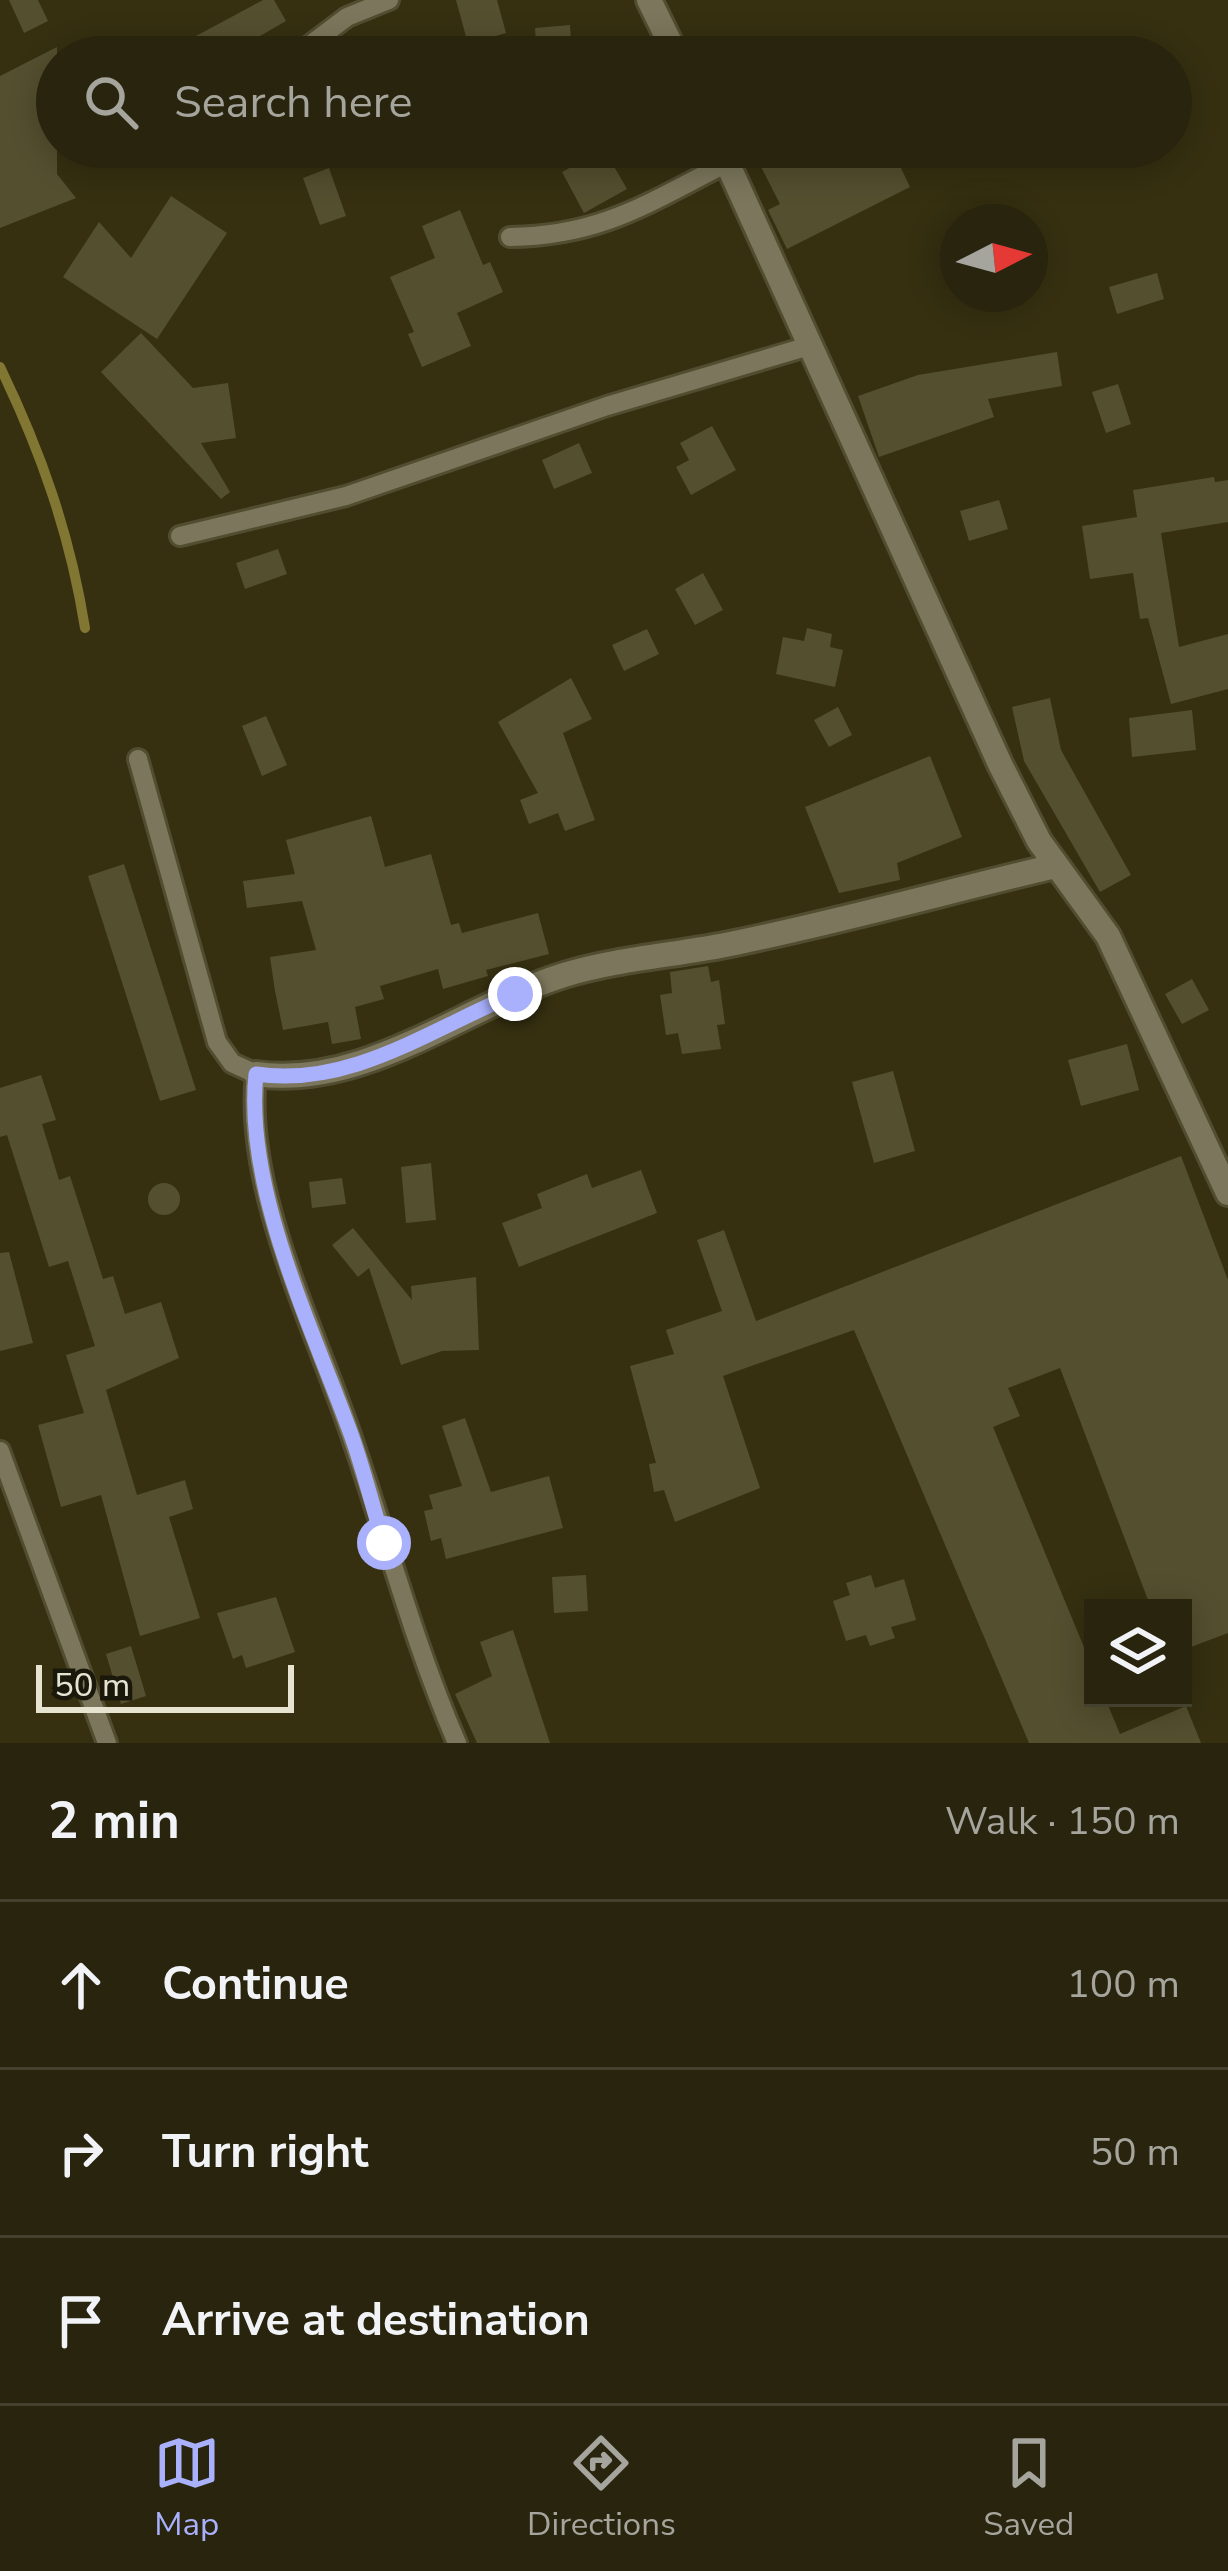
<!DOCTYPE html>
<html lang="en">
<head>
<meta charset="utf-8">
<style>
  :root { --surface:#28240d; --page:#34301b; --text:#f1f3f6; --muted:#a5a49d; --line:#44412e; --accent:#a9b0fc }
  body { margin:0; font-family:"Nunito Sans",sans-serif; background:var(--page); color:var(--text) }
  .controls { position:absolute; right:36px; bottom:36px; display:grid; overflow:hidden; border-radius:0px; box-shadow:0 6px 30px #0003 }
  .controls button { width:108px; height:108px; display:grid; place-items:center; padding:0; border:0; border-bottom:3px solid var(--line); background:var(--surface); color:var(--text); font:60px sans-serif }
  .compass { position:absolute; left:940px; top:204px; width:108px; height:108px; border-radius:50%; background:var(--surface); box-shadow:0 6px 30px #0003; rotate:84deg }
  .scale { position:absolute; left:36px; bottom:30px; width:258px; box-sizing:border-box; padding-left:12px; border:6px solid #e6e3d1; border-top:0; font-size:33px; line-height:42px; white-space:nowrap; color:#e6e3d1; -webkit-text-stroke:9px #1a180b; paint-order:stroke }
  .stop { position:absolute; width:36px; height:36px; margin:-27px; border:9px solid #a9b0fc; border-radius:50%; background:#fff }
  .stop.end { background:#a9b0fc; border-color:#fff; box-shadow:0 3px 12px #0008 }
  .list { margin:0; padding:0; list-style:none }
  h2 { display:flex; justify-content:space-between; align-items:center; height:156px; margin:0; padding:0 48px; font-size:51px }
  h2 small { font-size:39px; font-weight:400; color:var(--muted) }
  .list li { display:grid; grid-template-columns:78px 1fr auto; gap:36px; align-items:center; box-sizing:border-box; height:168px; padding:0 48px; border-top:3px solid var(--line) }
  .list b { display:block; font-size:45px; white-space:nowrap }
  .list em { font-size:39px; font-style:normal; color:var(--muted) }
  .icon { flex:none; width:66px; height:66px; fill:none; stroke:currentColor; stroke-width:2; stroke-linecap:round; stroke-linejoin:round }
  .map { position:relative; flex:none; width:1228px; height:1743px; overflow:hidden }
  .search { position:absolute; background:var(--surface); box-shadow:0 6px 30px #0003; left:36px; right:36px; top:36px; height:132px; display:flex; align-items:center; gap:30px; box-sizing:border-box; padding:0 42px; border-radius:66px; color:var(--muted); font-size:45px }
  .sheet { height:660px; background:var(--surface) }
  nav { display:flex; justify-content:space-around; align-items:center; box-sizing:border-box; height:168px; border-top:3px solid var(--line); background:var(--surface); font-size:33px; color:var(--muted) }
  nav a { display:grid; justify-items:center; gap:6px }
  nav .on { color:var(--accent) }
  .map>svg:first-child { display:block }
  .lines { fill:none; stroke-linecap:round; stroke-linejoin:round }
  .stream { stroke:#817632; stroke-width:10 }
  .building { fill:#544f2f }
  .service-casing { stroke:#524d30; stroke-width:24 }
  .minor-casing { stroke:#524d30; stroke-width:30 }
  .service { stroke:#7c775c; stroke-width:18 }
  .minor { stroke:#7c775c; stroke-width:24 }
  .route { stroke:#a9b0fc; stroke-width:15 }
</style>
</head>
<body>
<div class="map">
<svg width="1228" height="1743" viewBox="0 0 1228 1743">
  <rect width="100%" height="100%" fill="#363011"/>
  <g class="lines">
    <path class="stream" d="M 0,367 C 41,452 70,534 85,628"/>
  </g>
  <g class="building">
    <path d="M 9,0 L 38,0 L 48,21 L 24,33 Z"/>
    <path d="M 263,0 L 274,0 L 286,21 L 224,57 L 208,57 L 196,36 Z"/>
    <path d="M 456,0 L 497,0 L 506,33 L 468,44 Z"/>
    <path d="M 570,25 L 572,57 L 537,57 L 535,28 Z"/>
    <path d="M 57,47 L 57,174 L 76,198 L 0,228 L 0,76 Z"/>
    <path d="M 790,147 L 891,147 L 910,187 L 787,249 L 768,210 L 780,204 L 759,163 Z"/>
    <path d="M 604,149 L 627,189 L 584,213 L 562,172 Z"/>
    <path d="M 329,168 L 346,216 L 320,225 L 303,178 Z"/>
    <path d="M 171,196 L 227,233 L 157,339 L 63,277 L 99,222 L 131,258 Z"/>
    <path d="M 460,210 L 483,265 L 490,262 L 503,292 L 457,313 L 471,346 L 422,367 L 408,334 L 414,332 L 390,277 L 435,258 L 422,226 Z"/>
    <path d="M 1157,273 L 1164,299 L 1117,314 L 1109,287 Z"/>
    <path d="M 141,333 L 193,388 L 228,383 L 236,438 L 201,443 L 230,492 L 221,499 L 101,372 Z"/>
    <path d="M 1057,352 L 1062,386 L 988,399 L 994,417 L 879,457 L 858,396 L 918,375 Z"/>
    <path d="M 1118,384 L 1131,424 L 1106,433 L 1092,392 Z"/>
    <path d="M 712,426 L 736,470 L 691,495 L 676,467 L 689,460 L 680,443 Z"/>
    <path d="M 579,443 L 592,473 L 554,489 L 542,460 Z"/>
    <path d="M 1214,477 L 1215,482 L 1228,480 L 1228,522 L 1161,533 L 1179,647 L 1228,634 L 1228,689 L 1171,704 L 1148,618 L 1140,619 L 1133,573 L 1090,579 L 1082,526 L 1137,517 L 1133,490 Z"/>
    <path d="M 999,500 L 1008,529 L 969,541 L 960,511 Z"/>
    <path d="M 278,549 L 287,574 L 245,589 L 236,563 Z"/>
    <path d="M 703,573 L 723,610 L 695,625 L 675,589 Z"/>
    <path d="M 807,628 L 832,634 L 830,647 L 843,650 L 835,687 L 776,674 L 783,637 L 804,641 Z"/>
    <path d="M 647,629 L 659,654 L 624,671 L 612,645 Z"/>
    <path d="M 571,678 L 592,719 L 563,733 L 595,820 L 565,831 L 558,813 L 529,824 L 520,800 L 538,793 L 498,722 Z"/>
    <path d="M 1050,698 L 1061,750 L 1131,875 L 1100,892 L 1024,761 L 1012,707 Z"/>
    <path d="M 838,707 L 852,735 L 829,747 L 814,720 Z"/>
    <path d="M 1192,710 L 1196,750 L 1132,757 L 1129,718 Z"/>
    <path d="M 266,716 L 287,765 L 262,776 L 242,726 Z"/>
    <path d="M 930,756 L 962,837 L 897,863 L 900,880 L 839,893 L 805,807 Z"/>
    <path d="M 371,816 L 385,867 L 431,854 L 451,925 L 459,923 L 462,933 L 538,913 L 549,954 L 486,970 L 488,976 L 443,989 L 438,969 L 380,986 L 384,999 L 355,1007 L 361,1039 L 332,1044 L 328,1022 L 283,1030 L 275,991 L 270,957 L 316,950 L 302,901 L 247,908 L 243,881 L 295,874 L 286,840 Z"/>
    <path d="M 124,864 L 196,1090 L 160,1101 L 88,876 Z"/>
    <path d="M 708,966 L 711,982 L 719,980 L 725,1024 L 717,1025 L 721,1049 L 682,1054 L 678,1033 L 666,1035 L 660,995 L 672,993 L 670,972 Z"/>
    <path d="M 1192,979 L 1209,1010 L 1182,1024 L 1165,994 Z"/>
    <path d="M 1127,1044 L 1139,1090 L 1081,1106 L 1068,1060 Z"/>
    <path d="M 893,1071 L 915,1151 L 874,1163 L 852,1082 Z"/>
    <path d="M 41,1075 L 56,1120 L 42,1124 L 59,1180 L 70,1176 L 103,1279 L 113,1276 L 125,1314 L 161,1302 L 179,1358 L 106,1390 L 137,1495 L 185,1480 L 193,1509 L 169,1517 L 200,1618 L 140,1636 L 101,1495 L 61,1507 L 38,1425 L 84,1413 L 66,1355 L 95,1346 L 68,1261 L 49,1267 L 7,1135 L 0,1137 L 0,1088 Z"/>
    <path d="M 1181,1156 L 1228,1280 L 1228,1633 L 1183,1650 L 1183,1608 L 1151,1608 L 1060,1368 L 1008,1388 L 1020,1416 L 993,1427 L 1093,1669 L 1093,1698 L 1105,1698 L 1120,1734 L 1186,1706 L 1201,1743 L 1029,1743 L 854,1330 L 723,1376 L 760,1488 L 675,1522 L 664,1490 L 654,1492 L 649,1464 L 656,1463 L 630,1366 L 674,1354 L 666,1330 L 722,1311 L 697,1240 L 724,1230 L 756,1321 Z"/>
    <path d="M 431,1163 L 436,1220 L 406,1223 L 401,1167 Z"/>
    <path d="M 641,1170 L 657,1213 L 519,1267 L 502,1223 L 542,1208 L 537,1194 L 587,1174 L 592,1188 Z"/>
    <path d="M 342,1178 L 346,1204 L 312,1208 L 309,1182 Z"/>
    <circle cx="164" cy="1199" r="16"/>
    <path d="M 353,1228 L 412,1300 L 411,1286 L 476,1277 L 479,1350 L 442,1351 L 401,1365 L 369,1268 L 358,1277 L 332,1245 Z"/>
    <path d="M 9,1252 L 33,1343 L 0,1351 L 0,1253 Z"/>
    <path d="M 465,1418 L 491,1492 L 549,1476 L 563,1528 L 446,1559 L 441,1538 L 431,1541 L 424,1511 L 433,1509 L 429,1495 L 462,1486 L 442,1426 Z"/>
    <path d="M 586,1575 L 588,1611 L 554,1613 L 552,1577 Z"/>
    <path d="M 871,1575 L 875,1588 L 904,1579 L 916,1620 L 891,1627 L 895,1638 L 870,1646 L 866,1635 L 846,1641 L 833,1601 L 850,1595 L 846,1583 Z"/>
    <path d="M 276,1597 L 295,1652 L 246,1668 L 242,1655 L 233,1659 L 217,1613 Z"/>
    <path d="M 513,1630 L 550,1743 L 477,1743 L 455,1694 L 492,1676 L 480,1642 Z"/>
    <path d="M 131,1646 L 146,1696 L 121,1704 L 106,1654 Z"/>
  </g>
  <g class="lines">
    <defs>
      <g id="service">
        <path d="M 294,57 L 347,17 L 389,0"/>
        <path d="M 510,237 C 601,236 648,203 727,163"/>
        <path d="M 180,536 L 346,496 L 607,406 L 809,346"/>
        <path d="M 138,759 L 217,1042 L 232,1063 L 256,1074 C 243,1190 317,1332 353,1441 C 388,1543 414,1644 457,1743"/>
        <path d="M 0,1451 L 107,1743"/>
      </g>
      <g id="minor">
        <path d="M 649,0 L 677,57"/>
        <path d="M 720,147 L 1000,764 L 1039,841 L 1108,936 L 1228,1193"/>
        <path d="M 256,1074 C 366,1089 462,1007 564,975 C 620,958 679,955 735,943 C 842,921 949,891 1055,866"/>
      </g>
    </defs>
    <use href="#service" class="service-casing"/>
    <use href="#minor" class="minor-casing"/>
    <use href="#service" class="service"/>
    <use href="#minor" class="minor"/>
  </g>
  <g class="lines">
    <path class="route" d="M 384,1543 C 373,1508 364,1471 352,1437 C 313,1329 244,1189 256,1074 C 350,1088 431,1029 515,994"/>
  </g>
</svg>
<div class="controls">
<button><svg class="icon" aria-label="layers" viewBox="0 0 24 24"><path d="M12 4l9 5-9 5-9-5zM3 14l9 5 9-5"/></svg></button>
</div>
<svg class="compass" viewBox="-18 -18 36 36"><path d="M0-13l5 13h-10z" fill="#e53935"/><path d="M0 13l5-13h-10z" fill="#a5a49d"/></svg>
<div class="scale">50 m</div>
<div class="stop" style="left:384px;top:1543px"></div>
<div class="stop end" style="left:515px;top:994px"></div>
<div class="search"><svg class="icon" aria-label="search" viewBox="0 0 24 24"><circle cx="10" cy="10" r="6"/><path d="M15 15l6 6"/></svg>Search here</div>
</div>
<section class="sheet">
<h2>2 min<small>Walk · 150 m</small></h2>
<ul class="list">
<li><svg class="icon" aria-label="ahead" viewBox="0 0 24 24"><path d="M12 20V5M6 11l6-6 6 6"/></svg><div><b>Continue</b></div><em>100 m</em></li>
<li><svg class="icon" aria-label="right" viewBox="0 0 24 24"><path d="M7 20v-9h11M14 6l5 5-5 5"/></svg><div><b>Turn right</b></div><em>50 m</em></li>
<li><svg class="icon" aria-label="arrive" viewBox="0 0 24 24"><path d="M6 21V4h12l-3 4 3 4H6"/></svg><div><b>Arrive at destination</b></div></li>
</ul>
</section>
<nav>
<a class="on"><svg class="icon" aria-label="map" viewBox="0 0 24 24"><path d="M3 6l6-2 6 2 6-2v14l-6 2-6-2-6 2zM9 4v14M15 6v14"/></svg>Map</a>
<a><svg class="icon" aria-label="directions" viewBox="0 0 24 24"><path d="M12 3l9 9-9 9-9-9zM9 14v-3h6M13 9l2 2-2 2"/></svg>Directions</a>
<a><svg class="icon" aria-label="saved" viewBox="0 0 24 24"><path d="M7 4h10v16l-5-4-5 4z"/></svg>Saved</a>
</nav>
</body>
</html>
